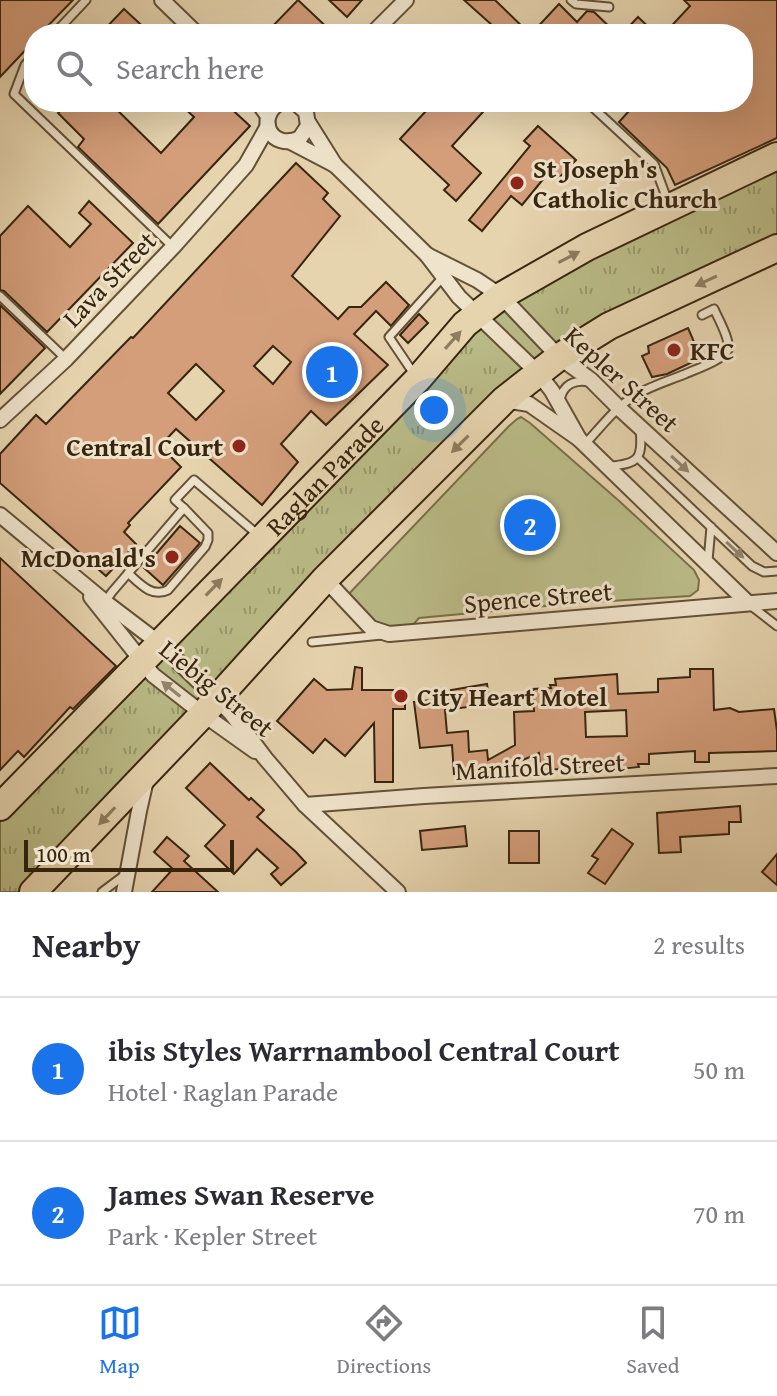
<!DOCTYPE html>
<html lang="en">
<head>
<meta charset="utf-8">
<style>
  :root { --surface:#fff; --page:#f2f2f3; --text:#2b2b33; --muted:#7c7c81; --line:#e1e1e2; --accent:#1a73e8 }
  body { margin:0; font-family:"Gentium Book Plus",serif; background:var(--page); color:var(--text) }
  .scale { position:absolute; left:24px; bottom:20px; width:210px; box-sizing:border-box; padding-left:8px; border:4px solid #37250e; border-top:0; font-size:22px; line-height:28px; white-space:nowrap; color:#37250e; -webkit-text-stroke:6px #efe3cb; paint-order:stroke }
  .you { position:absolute; left:434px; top:410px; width:28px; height:28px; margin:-20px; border:6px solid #fff; border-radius:50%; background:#1a73e8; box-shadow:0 0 0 12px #1a73e833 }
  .badge { display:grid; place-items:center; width:52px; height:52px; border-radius:50%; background:var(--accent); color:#fff; font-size:26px; font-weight:700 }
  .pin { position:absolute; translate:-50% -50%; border:4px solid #fff; box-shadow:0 2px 8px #0006 }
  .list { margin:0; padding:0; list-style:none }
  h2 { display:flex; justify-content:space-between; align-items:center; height:104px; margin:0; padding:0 32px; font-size:34px }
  h2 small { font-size:26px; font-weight:400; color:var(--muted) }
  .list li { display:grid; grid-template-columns:52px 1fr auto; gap:24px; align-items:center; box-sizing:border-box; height:144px; padding:0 32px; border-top:2px solid var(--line) }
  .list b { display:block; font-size:30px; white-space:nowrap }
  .list p { margin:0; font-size:26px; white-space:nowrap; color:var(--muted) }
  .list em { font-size:26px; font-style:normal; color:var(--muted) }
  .icon { flex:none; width:44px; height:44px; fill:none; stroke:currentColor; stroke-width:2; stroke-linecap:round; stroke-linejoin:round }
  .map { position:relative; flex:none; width:777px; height:892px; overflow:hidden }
  .search { position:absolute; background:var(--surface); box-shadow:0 8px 32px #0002; left:24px; right:24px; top:24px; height:88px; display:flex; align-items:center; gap:20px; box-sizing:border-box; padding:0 28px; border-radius:32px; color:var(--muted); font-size:30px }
  .sheet { height:392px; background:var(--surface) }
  nav { display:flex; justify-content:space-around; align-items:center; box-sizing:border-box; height:112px; border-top:2px solid var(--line); background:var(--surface); font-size:22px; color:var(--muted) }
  nav a { display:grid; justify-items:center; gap:4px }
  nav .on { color:var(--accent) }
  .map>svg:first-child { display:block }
  .grass { fill:url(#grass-tufts); stroke:#78704a; stroke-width:2 }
  .green { fill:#babb87; stroke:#78704a; stroke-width:2 }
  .building { fill:#d49e7b; stroke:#37250e; stroke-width:2; fill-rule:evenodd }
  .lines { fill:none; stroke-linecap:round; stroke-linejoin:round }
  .lane-casing { stroke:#635136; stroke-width:11 }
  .street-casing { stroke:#635136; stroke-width:18 }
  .highway-casing { stroke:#37250e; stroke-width:30 }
  .lane { stroke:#efe3cb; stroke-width:7 }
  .street { stroke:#efe3cb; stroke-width:14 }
  .highway { stroke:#e6d4af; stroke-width:26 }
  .oneway { fill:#8e7c5e }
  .oneway2 { fill:#93846c }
  .poi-dot { fill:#8f2418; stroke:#efe3cb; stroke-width:3 }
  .labels { text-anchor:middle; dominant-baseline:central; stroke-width:6; stroke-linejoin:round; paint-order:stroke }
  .poi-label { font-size:26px; font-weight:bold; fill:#37250e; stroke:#efe3cb; text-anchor:start }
  .street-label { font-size:26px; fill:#37250e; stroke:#efe3cb }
</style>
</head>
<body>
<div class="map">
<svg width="777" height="892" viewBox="0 0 777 892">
  <defs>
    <pattern id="grass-tufts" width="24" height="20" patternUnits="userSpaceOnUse" patternTransform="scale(2)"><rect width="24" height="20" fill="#babb87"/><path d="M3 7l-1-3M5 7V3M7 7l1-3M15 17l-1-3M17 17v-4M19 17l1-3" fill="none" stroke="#98986d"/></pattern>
  </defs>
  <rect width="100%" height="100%" fill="#e6d4af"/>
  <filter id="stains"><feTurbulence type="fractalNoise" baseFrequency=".0025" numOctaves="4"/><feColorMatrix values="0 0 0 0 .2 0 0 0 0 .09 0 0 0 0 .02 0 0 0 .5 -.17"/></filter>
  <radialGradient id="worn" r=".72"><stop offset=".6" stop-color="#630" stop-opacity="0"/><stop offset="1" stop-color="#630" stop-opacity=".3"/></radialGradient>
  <path class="grass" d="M 777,156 L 777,248 L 559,357 L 33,892 L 0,892 L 0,807 L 470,320 Z"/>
  <path class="green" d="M 521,417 L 530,423 L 618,500 L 694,570 L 699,580 L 698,590 L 690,596 L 578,603 L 419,618 L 411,627 L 389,634 L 345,598 L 509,426 L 517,419 Z"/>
  <g class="building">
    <path d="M 0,0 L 73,0 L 40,34 L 34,34 L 34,41 L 0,77 Z"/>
    <path d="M 298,0 L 334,34 L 265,34 Z"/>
    <path d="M 329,0 L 362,0 L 347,17 Z"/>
    <path d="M 464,0 L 495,0 L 530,34 L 502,34 Z"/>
    <path d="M 684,0 L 777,0 L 777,138 L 675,185 L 667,168 L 619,122 L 637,102 L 648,110 L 655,102 L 743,102 L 743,34 L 664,34 L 690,6 Z"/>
    <path d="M 559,4 L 577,22 L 587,11 L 594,12 L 617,34 L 531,34 Z"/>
    <path d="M 124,9 L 151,34 L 100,34 Z"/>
    <path d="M 638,17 L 656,34 L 622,34 Z"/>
    <path d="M 70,102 L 109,102 L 161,153 L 194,117 L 178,102 L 224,102 L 250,126 L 158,224 L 78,147 L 84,139 L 58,113 Z"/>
    <path d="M 416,102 L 492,102 L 452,146 L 481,173 L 456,201 L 444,190 L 449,185 L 400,139 L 426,111 Z"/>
    <path d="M 538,126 L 576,160 L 558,179 L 549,172 L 522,205 L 511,196 L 482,231 L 469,220 L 530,146 L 524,141 Z"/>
    <path d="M 296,163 L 328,193 L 323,199 L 340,216 L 292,276 L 338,319 L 349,307 L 361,307 L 386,282 L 409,305 L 391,326 L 376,311 L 354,334 L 388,365 L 326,425 L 311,411 L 281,444 L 298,462 L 262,505 L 176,429 L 160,446 L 181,467 L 128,523 L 130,525 L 124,532 L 136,544 L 106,576 L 0,483 L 0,454 L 36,415 L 46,424 L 131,337 L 133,338 ZM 273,346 L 291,362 L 273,384 L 254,366 ZM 196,364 L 224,391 L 196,420 L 168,393 Z"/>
    <path d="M 89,201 L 133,243 L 47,332 L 4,291 L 0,290 L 0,236 L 28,206 L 70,247 L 91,224 L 79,213 Z"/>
    <path d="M 0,305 L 45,348 L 0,394 Z"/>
    <path d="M 419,314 L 428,323 L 408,343 L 400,335 Z"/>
    <path d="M 688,328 L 701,358 L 667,374 L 652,377 L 642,356 L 649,353 L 648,346 Z"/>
    <path d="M 180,526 L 200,543 L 163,585 L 144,568 Z"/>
    <path d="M 0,558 L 116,666 L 73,709 L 70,707 L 24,757 L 18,751 L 0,770 Z"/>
    <path d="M 355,667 L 362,668 L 362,690 L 405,690 L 405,709 L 393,709 L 393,782 L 375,782 L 374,723 L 345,756 L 325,739 L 313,753 L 277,721 L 314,679 L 327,690 L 352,689 Z"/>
    <path d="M 690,669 L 713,669 L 714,710 L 730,708 L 739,712 L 774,709 L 777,731 L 777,751 L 709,753 L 709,762 L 695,762 L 695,751 L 649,754 L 649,764 L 638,764 L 639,767 L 610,770 L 610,767 L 592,767 L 546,770 L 546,765 L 540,765 L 539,753 L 502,769 L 454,774 L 452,745 L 420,748 L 414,702 L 452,698 L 451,690 L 487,684 L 490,704 L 445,710 L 447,733 L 468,731 L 469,752 L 487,750 L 488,760 L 515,745 L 514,712 L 534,711 L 533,689 L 551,688 L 550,685 L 556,685 L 555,679 L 617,674 L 618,694 L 658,692 L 658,679 L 690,677 ZM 626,710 L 627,736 L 586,737 L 585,712 Z"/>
    <path d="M 210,763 L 249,800 L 251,798 L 264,810 L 257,817 L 296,852 L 306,863 L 281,885 L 271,874 L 278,868 L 257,849 L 234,874 L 205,846 L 225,825 L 186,788 Z"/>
    <path d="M 740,806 L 741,822 L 729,822 L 729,834 L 680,837 L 681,852 L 659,853 L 657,813 Z"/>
    <path d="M 465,826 L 467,846 L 422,850 L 420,831 Z"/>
    <path d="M 612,829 L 633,844 L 605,884 L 588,873 L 598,859 L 592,856 Z"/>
    <rect x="509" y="831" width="30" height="32"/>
    <path d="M 167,837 L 189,856 L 184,861 L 218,892 L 152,892 L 173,869 L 154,852 Z"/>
    <path d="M 777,854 L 777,885 L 762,872 Z"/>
  </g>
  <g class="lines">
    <defs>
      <g id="lane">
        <path d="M 571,0 L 576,4 L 609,7"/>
        <path d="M 54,34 L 86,0"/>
        <path d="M 34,55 L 25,65 L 14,94 L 173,247"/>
        <path d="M 587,102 L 654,164 L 668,202"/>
        <path d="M 0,296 L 66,359"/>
        <path d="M 414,374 L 389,337 L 443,277"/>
        <path d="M 560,400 C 563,385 574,379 589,382"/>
        <path d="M 585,444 C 600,428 615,408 634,396 C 650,386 668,381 685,374 C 694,370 725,359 728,350 C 731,341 718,318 714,309 L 702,315"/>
        <path d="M 638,458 L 752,566 L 764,572 L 777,571"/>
        <path d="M 610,466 C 639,464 643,458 640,429"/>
        <path d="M 708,561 L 711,527"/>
        <path d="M 128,573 C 140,584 152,598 168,590 L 205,547 L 208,540 L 208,533 L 184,508"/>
        <path d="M 105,602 L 112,592 L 184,508 L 175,500 L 194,480 L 257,534"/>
        <path d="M 750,605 L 777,626"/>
        <path d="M 312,642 L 382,635"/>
        <path d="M 102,892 L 126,874"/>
      </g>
      <g id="street">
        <path d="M 162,0 L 197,34"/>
        <path d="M 372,34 L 406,0"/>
        <path d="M 258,102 L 268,116"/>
        <path d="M 281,102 C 254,117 271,152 300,138 L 308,126 L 306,112 L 295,102"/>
        <path d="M 308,122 L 335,165 L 427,255 L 459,297 L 538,373 L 552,391 L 579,439"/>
        <path d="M 291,142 L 335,165"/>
        <path d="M 427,255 L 477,280 L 501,296 L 559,357 L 591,380 L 619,408 L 777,553"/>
        <path d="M 504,400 L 529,404 L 579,439 L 748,603"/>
        <path d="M 0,420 L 66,359 L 173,247 L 246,165 L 268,126"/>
        <path d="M 0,515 L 105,602 L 159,643 L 231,713 L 265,758 L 305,805 L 398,892"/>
        <path d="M 325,579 L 371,628 L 389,634 L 777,601"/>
        <path d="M 91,597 L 153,675 L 203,714 L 255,751"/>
        <path d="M 305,805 L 424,796 L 777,776"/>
        <path d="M 124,892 L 139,811 L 146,780"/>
      </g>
      <g id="highway">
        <path id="s1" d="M 0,807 L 418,379 L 465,324 L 501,296 L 587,247 L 777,156"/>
        <path d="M 33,892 L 203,714 L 325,579 L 504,400 L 559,357 L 609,326 L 777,248"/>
      </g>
    </defs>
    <use href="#lane" class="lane-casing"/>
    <use href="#street" class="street-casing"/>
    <use href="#highway" class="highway-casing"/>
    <use href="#lane" class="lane"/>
    <use href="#street" class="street"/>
    <use href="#highway" class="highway"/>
  </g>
  <defs><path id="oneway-solid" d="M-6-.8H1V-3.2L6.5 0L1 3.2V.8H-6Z" transform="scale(2)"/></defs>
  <g class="oneway">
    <use href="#oneway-solid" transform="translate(569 257) rotate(-28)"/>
    <use href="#oneway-solid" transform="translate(706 281) rotate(155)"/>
    <use href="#oneway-solid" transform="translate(453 340) rotate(-48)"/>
    <use href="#oneway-solid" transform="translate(460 444) rotate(135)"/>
    <use href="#oneway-solid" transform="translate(214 587) rotate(-46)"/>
    <use href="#oneway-solid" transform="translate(107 816) rotate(133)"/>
  </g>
  <g class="oneway2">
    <use href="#oneway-solid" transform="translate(680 464) rotate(43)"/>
    <use href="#oneway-solid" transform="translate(735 550) rotate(43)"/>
    <use href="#oneway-solid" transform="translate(171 689) rotate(-141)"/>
  </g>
  <g class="poi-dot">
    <circle cx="517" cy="183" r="8"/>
    <circle cx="674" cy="350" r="8"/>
    <circle cx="239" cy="446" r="8"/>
    <circle cx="172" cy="557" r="8"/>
    <circle cx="401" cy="696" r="8"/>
  </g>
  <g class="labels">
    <g class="poi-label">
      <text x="533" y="168">St Joseph's<tspan x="533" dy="30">Catholic Church</tspan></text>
      <text x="690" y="350">KFC</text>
      <text x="223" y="446" text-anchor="end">Central Court</text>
      <text x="156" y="557" text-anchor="end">McDonald's</text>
      <text x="417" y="696">City Heart Motel</text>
    </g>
    <g class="street-label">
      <text transform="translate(109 279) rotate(-46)">Lava Street</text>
      <text transform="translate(622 379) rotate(42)">Kepler Street</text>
      <text stroke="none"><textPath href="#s1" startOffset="464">Raglan Parade</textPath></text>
      <text transform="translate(538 597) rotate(-5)">Spence Street</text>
      <text transform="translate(217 688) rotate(39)">Liebig Street</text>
      <text transform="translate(540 766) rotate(-3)">Manifold Street</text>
    </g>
  </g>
  <rect width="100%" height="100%" filter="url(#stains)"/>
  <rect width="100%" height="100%" fill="url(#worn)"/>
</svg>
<div class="scale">100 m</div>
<div class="you"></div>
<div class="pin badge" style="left:332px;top:372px">1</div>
<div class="pin badge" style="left:530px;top:525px">2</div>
<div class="search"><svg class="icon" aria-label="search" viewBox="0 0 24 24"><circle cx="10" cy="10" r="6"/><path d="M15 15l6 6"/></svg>Search here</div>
</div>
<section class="sheet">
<h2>Nearby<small>2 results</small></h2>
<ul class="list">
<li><span class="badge">1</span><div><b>ibis Styles Warrnambool Central Court</b><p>Hotel · Raglan Parade</p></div><em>50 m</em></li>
<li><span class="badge">2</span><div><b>James Swan Reserve</b><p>Park · Kepler Street</p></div><em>70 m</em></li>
</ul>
</section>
<nav>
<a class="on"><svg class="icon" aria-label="map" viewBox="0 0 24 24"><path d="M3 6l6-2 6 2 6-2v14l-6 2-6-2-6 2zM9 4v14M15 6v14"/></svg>Map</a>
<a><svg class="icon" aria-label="directions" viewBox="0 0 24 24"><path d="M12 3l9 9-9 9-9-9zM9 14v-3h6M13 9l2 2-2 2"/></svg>Directions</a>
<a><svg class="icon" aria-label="saved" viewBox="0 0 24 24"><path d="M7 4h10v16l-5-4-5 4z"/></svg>Saved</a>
</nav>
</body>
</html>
